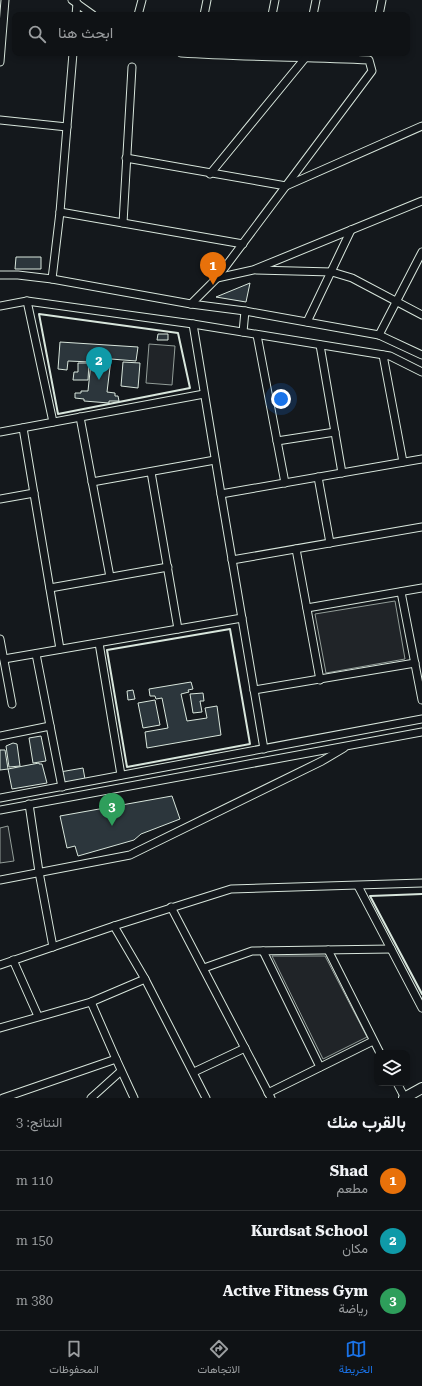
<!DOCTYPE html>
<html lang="ar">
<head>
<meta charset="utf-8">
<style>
  :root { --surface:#0f1215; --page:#181b1e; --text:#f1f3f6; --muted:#9b9ea0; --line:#2f3234; --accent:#1a73e8 }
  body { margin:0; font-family:"Roboto Serif",Vazirmatn,serif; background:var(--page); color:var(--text); direction:rtl }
  .controls { position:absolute; right:12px; bottom:12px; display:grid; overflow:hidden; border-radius:8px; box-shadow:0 2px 6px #0003 }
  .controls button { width:36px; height:36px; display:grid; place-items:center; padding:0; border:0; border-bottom:1px solid var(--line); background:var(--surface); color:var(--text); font:20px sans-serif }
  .you { position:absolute; left:281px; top:399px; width:14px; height:14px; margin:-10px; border:3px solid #fff; border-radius:50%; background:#1a73e8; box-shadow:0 0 0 6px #1a73e833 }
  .badge { display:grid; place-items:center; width:26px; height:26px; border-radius:50%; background:var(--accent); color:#fff; font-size:13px; font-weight:700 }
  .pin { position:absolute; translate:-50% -33px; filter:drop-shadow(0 1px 2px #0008) }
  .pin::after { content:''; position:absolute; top:21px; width:14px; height:12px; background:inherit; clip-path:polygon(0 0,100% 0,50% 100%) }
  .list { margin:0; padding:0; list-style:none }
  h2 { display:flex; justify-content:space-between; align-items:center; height:52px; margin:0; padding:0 16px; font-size:17px }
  h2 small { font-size:13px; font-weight:400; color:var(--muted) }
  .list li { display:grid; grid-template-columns:26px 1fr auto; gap:12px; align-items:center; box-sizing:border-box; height:60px; padding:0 16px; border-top:1px solid var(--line) }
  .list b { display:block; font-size:15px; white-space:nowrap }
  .list p { margin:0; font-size:13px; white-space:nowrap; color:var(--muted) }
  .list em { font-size:13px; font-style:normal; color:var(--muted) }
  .icon { flex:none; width:22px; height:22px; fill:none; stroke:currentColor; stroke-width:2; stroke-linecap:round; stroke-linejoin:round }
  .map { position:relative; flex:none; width:422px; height:1098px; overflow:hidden; direction:ltr }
  .search { position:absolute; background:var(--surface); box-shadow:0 2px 6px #0003; left:12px; right:12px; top:12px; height:44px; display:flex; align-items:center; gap:10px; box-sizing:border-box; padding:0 14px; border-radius:8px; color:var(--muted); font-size:15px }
  .sheet { height:232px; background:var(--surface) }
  nav { display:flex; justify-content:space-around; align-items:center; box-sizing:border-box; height:56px; border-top:1px solid var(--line); background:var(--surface); font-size:11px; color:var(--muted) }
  nav a { display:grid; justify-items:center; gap:2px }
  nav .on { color:var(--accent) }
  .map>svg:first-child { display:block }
  .green { fill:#202428; stroke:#939e99 }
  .building { fill:#2c363c; stroke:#d8e6dc }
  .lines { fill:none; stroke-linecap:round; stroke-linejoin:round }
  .street-casing { stroke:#d8e6dc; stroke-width:9 }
  .secondary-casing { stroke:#d8e6dc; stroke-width:12 }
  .street { stroke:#14181c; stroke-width:7 }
  .secondary { stroke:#14181c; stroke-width:10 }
  .wall { stroke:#d8e6dc; stroke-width:2 }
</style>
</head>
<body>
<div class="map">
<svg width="422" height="1098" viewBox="0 0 422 1098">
  <rect width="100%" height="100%" fill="#14181c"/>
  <g class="green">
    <path d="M 149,344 L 175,346 L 172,385 L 146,383 Z"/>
    <path d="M 395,601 L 405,659 L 326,673 L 315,614 Z"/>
    <path d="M 8,826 L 14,861 L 0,863 L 0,828 Z"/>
    <path d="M 272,956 L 325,956 L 367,1037 L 323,1059 Z"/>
  </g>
  <g class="building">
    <path d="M 16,257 L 41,257 L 41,269 L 15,269 Z"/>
    <path d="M 250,283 L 246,302 L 216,297 Z"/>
    <path d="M 158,334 L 168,334 L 168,340 L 157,340 Z"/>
    <path d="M 60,342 L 138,347 L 136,361 L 111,359 L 107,392 L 115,393 L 115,396 L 118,396 L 119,401 L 109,401 L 109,403 L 84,401 L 84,399 L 75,398 L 75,393 L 81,393 L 81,391 L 88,391 L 91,362 L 68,361 L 67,370 L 58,369 Z"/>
    <path d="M 123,362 L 140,363 L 138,388 L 121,386 Z"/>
    <path d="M 78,363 L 89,363 L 88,380 L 73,380 L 74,372 L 78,372 Z"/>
    <path d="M 191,682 L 193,689 L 188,690 L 189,692 L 181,694 L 187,721 L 207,718 L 205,708 L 217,706 L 221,735 L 147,748 L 145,732 L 168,728 L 162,698 L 156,699 L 155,696 L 150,696 L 149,689 Z"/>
    <path d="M 133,690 L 135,699 L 128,700 L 127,691 Z"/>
    <path d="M 203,693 L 204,701 L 200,701 L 202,712 L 193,713 L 190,694 Z"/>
    <path d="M 155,700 L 160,725 L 143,728 L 138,703 Z"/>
    <path d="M 41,736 L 46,761 L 33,763 L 29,738 Z"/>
    <path d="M 13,743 L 17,744 L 20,766 L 9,767 L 6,746 Z"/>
    <path d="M 0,750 L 5,750 L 8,769 L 0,770 Z"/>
    <path d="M 39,763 L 39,764 L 42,764 L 47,783 L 12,789 L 8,769 Z"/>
    <path d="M 83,768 L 85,779 L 62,783 L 60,772 Z"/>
    <path d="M 172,796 L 180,819 L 141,834 L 134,840 L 78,856 L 75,846 L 67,848 L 60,816 Z"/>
  </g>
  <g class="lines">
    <defs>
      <g id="street">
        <path d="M 72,0 L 93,15"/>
        <path d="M 76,15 L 77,3"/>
        <path d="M 138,15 L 142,0"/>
        <path d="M 204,15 L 207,0"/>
        <path d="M 272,15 L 275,0"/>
        <path d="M 313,15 L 316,0"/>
        <path d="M 379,15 L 382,0"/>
        <path d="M 181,53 C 243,57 306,57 369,60 L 372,71 L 217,278 L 191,304"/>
        <path d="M 0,62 L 5,0"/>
        <path d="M 0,120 L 67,127"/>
        <path d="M 126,158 L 286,186 L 422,126"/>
        <path d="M 210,174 L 306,57 L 306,54"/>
        <path d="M 60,212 L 243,244"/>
        <path d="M 123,223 L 132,67"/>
        <path d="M 256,270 L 332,272 L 352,278 L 422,315"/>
        <path d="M 0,275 L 18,275 L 52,279 L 191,304 L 245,311 L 379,335 L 422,355"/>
        <path d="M 217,278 L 253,270 L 422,201"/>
        <path d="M 52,279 L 60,212 L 73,53"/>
        <path d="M 27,301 L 53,422"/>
        <path d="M 0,306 L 27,301 L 193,324 L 390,356 L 422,372"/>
        <path d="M 307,322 L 351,230"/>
        <path d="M 193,324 L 221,494 L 264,749"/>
        <path d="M 243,332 L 245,311"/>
        <path d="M 257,335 L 285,483"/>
        <path d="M 379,335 L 422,252"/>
        <path d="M 320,345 L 342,473"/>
        <path d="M 383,355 L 403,462"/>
        <path d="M 80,417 L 110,577"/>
        <path d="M 23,428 L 60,649"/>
        <path d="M 0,432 L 204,394"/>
        <path d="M 277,441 L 335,432"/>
        <path d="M 151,472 L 178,629"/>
        <path d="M 318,477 L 330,543"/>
        <path d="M 92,482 L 215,460"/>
        <path d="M 221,494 L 422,459"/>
        <path d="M 0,499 L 34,493"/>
        <path d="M 296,549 L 320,680"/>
        <path d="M 232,560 L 422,527"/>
        <path d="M 50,588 L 168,567"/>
        <path d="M 401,592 L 422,700"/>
        <path d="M 307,608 L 422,588"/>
        <path d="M 0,639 L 12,704"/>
        <path d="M 99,643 L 121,775"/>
        <path d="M 36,654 L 62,787"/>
        <path d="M 4,659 L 242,618"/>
        <path d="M 254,690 L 415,663"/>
        <path d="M 0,736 L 50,726"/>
        <path d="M 0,798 L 422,719"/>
        <path d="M 29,804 L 39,872 L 53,947"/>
        <path d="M 0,810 L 422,732"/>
        <path d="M 0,880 L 130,855 L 322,761 L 344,748"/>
        <path d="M 358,886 L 422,1008"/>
        <path d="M 171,907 L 271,1098"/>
        <path d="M 114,926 L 145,979 L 206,1098"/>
        <path d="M 328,950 L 380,1053"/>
        <path d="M 263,951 L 320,1067"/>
        <path d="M 13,960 L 38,1016"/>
        <path d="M 0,965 L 114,926 L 231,889 L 422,883"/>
        <path d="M 204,968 L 252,951 L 391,949"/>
        <path d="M 91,1002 L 116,1059 L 134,1098"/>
        <path d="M 0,1028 L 91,1002 L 145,979"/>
        <path d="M 194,1072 L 245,1048"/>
        <path d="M 397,1083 L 405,1098"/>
        <path d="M 268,1093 L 373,1041"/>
        <path d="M 3,1098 L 116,1059"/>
        <path d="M 91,1098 L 121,1071"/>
      </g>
      <path id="secondary" d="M 404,1098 L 422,1088"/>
    </defs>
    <use href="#street" class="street-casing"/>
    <use href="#secondary" class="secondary-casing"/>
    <use href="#street" class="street"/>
    <use href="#secondary" class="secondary"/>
    <g class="wall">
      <path d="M 39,314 L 178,333 L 190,388 L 58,414 Z"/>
      <path d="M 230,629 L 250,744 L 127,767 L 107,650 Z"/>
      <path d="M 422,894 L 370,896 L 422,994"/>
    </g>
  </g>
</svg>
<div class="controls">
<button><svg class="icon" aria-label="layers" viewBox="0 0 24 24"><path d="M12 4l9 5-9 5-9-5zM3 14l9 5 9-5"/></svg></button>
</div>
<div class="you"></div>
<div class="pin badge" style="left:213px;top:285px;background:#e8710a">1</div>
<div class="pin badge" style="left:99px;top:380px;background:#0f9aa8">2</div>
<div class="pin badge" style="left:112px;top:826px;background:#2e9e5b">3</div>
<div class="search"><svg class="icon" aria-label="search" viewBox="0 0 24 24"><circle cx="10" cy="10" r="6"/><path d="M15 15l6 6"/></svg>ابحث هنا</div>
</div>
<section class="sheet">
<h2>بالقرب منك<small>النتائج: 3</small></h2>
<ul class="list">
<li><span class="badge" style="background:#e8710a">1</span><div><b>Shad</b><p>مطعم</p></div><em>110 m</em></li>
<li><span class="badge" style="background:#0f9aa8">2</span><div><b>Kurdsat School</b><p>مكان</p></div><em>150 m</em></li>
<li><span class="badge" style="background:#2e9e5b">3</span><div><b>Active Fitness Gym</b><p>رياضة</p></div><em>380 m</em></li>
</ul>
</section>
<nav>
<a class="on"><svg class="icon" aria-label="map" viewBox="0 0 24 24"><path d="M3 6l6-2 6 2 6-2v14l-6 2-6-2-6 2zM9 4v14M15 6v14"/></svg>الخريطة</a>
<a><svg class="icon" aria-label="directions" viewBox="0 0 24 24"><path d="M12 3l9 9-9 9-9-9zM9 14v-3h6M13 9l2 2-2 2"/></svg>الاتجاهات</a>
<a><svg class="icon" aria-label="saved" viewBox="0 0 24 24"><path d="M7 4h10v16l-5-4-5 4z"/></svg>المحفوظات</a>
</nav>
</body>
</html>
